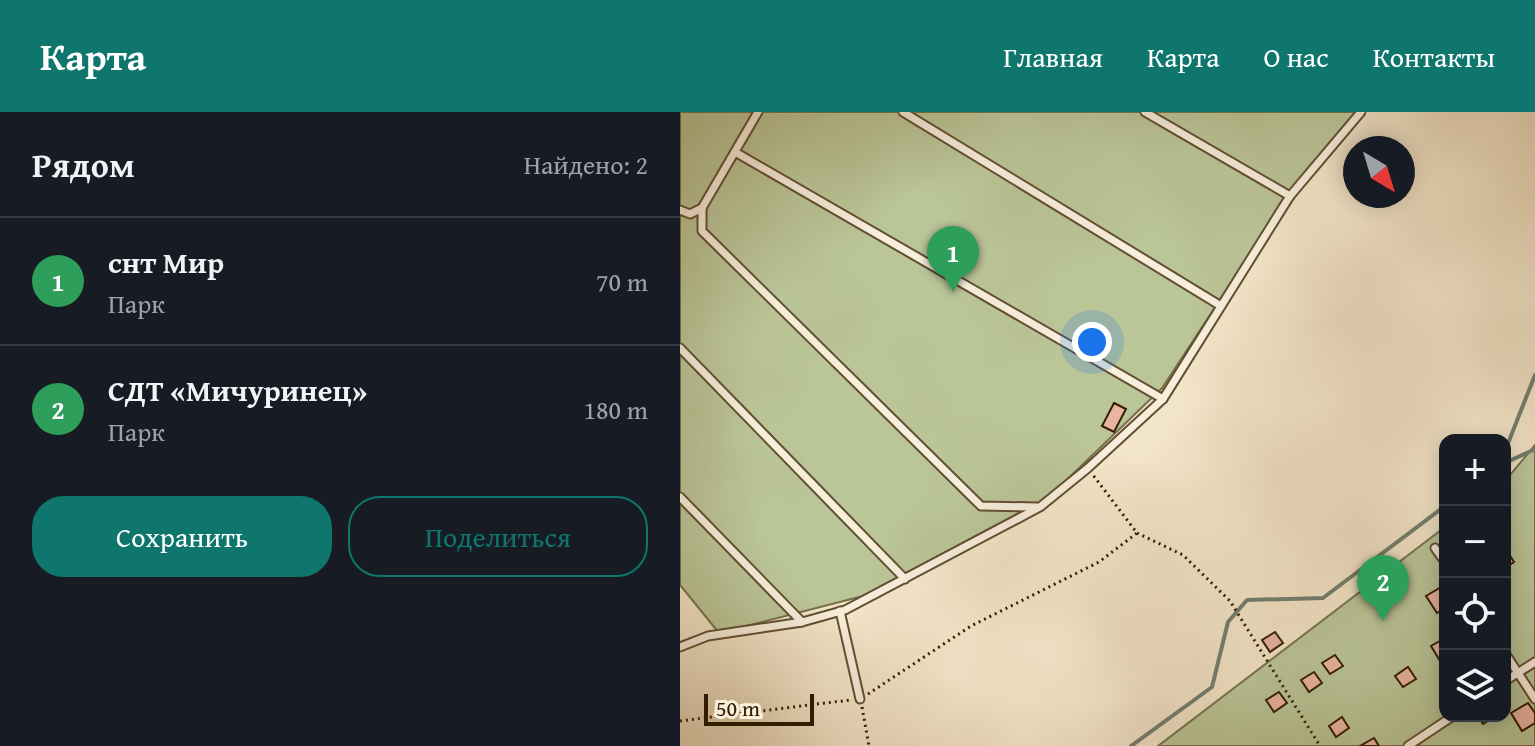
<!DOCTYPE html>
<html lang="ru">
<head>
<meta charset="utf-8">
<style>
  :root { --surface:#171b24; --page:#242831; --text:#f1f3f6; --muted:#9ea1a6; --line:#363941; --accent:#0f766e }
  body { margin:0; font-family:"Gentium Book Plus",serif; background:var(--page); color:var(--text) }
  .controls { position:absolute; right:24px; bottom:24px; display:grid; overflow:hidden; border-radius:16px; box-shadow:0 4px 20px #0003 }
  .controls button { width:72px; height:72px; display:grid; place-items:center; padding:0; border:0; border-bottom:2px solid var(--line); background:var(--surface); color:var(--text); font:40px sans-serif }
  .compass { position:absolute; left:663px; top:24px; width:72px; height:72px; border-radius:50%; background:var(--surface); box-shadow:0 4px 20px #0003; rotate:142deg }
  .scale { position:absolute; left:24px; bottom:20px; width:110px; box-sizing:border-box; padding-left:8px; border:4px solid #321d00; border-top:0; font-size:22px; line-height:28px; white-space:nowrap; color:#321d00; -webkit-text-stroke:6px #f7eedc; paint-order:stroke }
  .you { position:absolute; left:412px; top:230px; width:28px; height:28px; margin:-20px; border:6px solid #fff; border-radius:50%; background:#1a73e8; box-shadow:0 0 0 12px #1a73e833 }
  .badge { display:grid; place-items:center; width:52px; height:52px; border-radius:50%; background:var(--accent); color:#fff; font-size:26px; font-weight:700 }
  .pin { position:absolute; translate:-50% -66px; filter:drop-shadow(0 2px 4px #0008) }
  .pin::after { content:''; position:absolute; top:42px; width:28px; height:24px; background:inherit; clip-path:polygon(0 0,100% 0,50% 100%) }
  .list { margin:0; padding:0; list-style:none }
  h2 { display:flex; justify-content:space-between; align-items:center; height:104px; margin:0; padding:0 32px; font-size:34px }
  h2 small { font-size:26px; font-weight:400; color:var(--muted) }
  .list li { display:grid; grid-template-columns:52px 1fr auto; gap:24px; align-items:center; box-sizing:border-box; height:128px; padding:0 32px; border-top:2px solid var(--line) }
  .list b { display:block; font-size:30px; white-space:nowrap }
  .list p { margin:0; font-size:26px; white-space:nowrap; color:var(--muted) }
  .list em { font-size:26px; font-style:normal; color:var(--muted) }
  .actions { display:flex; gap:16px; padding:24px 32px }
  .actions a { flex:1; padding:18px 0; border:2px solid var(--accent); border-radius:32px; text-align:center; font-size:28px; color:var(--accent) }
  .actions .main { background:var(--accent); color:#fff }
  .icon { flex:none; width:44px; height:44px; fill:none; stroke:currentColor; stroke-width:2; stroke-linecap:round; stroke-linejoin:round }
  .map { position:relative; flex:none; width:855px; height:634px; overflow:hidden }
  header { display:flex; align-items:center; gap:48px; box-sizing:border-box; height:112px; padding:0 40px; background:var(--accent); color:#fff }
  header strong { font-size:38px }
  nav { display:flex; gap:44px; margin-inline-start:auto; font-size:28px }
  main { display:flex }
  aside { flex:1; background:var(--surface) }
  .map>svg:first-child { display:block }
  .green { fill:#bac598; stroke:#76714c; stroke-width:2 }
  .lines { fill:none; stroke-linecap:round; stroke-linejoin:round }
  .stream { stroke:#727e70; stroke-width:4 }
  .building { fill:#e9b4a3; stroke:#321d00; stroke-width:2 }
  .lane-casing { stroke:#624f32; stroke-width:11 }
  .path { stroke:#321d00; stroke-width:3; stroke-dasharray:2 4; stroke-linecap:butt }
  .lane { stroke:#f7eedc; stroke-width:7 }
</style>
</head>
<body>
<header>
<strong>Карта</strong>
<nav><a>Главная</a><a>Карта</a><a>О нас</a><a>Контакты</a></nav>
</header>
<main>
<aside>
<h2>Рядом<small>Найдено: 2</small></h2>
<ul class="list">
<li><span class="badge" style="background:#2e9e5b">1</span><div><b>снт Мир</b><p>Парк</p></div><em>70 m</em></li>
<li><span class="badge" style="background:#2e9e5b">2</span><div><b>СДТ «Мичуринец»</b><p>Парк</p></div><em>180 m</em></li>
</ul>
<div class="actions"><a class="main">Сохранить</a><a>Поделиться</a></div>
</aside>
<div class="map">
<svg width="855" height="634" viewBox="0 0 855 634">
  <rect width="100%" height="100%" fill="#f3e5c9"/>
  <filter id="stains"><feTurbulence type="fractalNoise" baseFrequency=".0025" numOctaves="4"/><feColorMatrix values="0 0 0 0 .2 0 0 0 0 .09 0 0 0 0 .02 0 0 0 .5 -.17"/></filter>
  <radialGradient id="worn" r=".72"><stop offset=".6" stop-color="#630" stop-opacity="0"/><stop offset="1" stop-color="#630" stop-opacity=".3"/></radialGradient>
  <g class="green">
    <path d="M 0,0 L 679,0 L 609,83 L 482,276 L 369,385 L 183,484 L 39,521 L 0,473 Z"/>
    <path d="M 855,333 L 855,634 L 478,634 L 765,415 L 765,604 L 825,604 L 825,369 Z"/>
  </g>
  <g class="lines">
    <g class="stream">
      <path d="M 825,339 L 855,263"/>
      <path d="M 825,351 L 855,337"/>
      <path d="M 451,634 L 532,575 L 548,510 L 567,488 L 643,486 L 765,394"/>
    </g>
  </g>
  <g class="building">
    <path d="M 434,291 L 446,297 L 434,320 L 422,314 Z"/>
    <path d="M 827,439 L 834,450 L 825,456 L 825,440 Z"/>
    <path d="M 763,474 L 765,496 L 757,501 L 746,484 Z"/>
    <path d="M 595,520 L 603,531 L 590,540 L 582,528 Z"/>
    <path d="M 765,526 L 765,550 L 762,552 L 751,534 Z"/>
    <path d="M 655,543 L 663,554 L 650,562 L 642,551 Z"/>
    <path d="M 728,555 L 736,567 L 723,575 L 715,564 Z"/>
    <path d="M 634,560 L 642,571 L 629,580 L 621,568 Z"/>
    <path d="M 599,580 L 607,591 L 594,600 L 586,588 Z"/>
    <path d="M 848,591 L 855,601 L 855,611 L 842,619 L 831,601 Z"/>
    <path d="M 798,604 L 816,604 L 803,612 Z"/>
    <path d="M 662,605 L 669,616 L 656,625 L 649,614 Z"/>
    <path d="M 694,626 L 699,634 L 680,634 Z"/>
  </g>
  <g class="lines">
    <defs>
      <g id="lane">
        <path d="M 78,0 L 22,96 L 22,119 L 301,394 L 357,395"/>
        <path d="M 223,0 L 541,194"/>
        <path d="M 465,0 L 610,84"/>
        <path d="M 55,40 L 483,287"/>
        <path d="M 0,98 L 10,102 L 22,96"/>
        <path d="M 0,236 L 225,467"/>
        <path d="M 0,385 L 122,510"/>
        <path d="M 755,436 L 765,450"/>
        <path d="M 160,499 L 180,587"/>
        <path d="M 0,535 L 28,524 L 122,510 L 165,498 L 360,395 L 408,356 L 483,287 L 610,84 L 681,0"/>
        <path d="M 825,541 L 855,587"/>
        <path d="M 825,569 L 855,550"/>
        <path d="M 728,634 L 773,604"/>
      </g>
    </defs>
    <use href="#lane" class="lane-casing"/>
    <g class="path">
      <path d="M 457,421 L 503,443 L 550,489 L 640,634"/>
      <path d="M 188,582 L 291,514 L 419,450 L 457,421 L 413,363"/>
      <path d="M 182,595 L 189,634"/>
      <path d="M 0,609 L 170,588"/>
    </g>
    <use href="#lane" class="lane"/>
  </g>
  <rect width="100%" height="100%" filter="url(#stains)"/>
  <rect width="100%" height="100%" fill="url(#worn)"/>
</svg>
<div class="controls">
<button>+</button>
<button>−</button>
<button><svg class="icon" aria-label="locate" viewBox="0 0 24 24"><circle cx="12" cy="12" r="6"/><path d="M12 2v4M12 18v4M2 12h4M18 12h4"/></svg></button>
<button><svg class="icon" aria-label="layers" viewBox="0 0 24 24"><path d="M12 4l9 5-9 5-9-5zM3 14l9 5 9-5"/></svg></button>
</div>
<svg class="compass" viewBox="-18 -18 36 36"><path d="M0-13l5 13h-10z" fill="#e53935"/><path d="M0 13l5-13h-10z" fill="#9ea1a6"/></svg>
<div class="scale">50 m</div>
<div class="you"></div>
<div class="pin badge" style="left:273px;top:180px;background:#2e9e5b">1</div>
<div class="pin badge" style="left:703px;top:509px;background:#2e9e5b">2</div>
</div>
</main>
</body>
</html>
